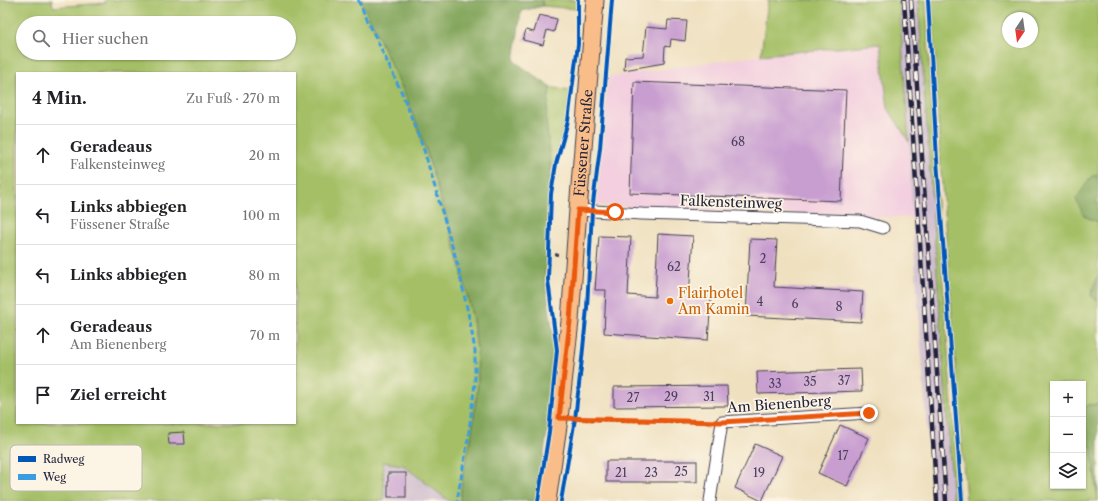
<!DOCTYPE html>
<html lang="de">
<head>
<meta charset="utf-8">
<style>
  :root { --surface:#fff; --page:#f2f2f2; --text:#202124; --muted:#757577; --line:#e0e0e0 }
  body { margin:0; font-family:"Libre Caslon Text",serif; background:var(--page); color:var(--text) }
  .controls { position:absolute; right:12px; bottom:12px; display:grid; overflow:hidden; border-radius:0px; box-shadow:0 1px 3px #0004 }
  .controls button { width:36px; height:36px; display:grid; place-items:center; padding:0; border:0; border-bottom:1px solid var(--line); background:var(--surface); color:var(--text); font:20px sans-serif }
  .compass { position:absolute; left:1002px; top:12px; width:36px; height:36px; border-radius:50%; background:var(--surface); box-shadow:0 1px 3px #0004; rotate:193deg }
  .stop { position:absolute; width:12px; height:12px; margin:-9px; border:3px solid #ea580c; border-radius:50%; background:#fff }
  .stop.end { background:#ea580c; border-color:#fff; box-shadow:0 1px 4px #0008 }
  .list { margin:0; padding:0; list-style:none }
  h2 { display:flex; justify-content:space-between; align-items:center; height:52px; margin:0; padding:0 16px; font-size:17px }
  h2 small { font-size:13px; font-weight:400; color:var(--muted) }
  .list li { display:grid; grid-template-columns:26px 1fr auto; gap:12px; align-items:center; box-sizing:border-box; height:60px; padding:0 16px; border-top:1px solid var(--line) }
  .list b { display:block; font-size:15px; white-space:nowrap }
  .list p { margin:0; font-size:13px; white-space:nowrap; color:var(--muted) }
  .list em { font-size:13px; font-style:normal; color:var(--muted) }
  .icon { flex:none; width:22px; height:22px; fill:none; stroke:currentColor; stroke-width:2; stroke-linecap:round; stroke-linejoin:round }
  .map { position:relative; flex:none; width:1098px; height:501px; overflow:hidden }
  .search { position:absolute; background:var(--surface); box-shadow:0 1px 3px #0004; left:16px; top:16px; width:280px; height:44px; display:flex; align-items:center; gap:10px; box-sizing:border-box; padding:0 14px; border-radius:22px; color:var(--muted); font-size:15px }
  .panel { position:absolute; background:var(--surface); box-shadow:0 1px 3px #0004; left:16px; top:72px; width:280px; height:352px; border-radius:0px }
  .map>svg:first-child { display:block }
  .built { fill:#f3cfdf }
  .industrial { fill:#cfbdce }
  .green { fill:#a4bf66; stroke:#637050; fill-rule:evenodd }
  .forest { fill:#83a65b; stroke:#52644b }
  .building { fill:#c89dd0 }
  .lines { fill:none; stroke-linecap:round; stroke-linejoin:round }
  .street-casing { stroke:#413e4f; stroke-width:13 }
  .primary-casing { stroke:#413e4f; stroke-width:19 }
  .path { stroke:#413e4f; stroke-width:2.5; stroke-dasharray:3 3; stroke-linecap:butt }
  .street { stroke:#fff; stroke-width:11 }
  .primary { stroke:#f8bd89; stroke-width:17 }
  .rail-casing { stroke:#22223b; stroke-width:4.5 }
  .rail { stroke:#fcf5e5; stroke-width:3; stroke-dasharray:9; stroke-linecap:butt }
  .quiet { stroke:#3c9ce2; stroke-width:3; stroke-dasharray:6 3; stroke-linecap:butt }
  .cycleway-casing { stroke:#fcf5e5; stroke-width:6 }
  .cycleway { stroke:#0057b8; stroke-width:4 }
  .route { stroke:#ea580c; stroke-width:5 }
  .food-dot { fill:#e8710a; stroke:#fcf5e5; stroke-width:1.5 }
  .labels { text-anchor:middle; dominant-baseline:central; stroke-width:3.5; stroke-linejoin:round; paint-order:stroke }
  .number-label { font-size:12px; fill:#4c4160 }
  .street-label { font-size:14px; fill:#22223b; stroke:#fcf5e5 }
  .food-label { font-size:14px; fill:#c56008; stroke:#fcf5e5; text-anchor:start }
  .key { fill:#fcf5e5; stroke:#bbb6b2; stroke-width:1 }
  .key-label { font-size:11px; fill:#22223b }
</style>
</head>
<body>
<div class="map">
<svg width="1098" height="501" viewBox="0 0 1098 501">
  <rect width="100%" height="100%" fill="#fcf5e5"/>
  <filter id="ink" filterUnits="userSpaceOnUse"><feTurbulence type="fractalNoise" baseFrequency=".025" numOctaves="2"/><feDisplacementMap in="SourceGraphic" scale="8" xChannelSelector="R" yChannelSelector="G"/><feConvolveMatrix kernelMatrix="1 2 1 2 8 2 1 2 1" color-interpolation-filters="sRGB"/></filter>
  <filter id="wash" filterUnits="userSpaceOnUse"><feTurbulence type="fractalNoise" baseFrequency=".012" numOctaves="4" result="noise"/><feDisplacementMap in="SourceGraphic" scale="16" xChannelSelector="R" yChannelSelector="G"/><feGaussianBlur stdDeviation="0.9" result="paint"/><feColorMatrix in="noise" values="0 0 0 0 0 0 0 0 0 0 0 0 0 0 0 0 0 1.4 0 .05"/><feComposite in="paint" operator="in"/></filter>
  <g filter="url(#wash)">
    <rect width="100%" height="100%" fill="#efe0bf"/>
    <path class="built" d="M 880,43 L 888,108 L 909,142 L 912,218 L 713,211 L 597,205 L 608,77 L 761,55 Z"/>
    <g class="industrial">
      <path d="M 899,0 L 918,0 L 953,501 L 932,501 L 912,218 L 909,142 Z"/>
      <path d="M 383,462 L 403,465 L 449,501 L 384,501 Z"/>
    </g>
    <g class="green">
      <path d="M 0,0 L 52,0 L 53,7 L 105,3 L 105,0 L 361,0 L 404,92 L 425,147 L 460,264 L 473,320 L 477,350 L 478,383 L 471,439 L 463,472 L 460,501 L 449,501 L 403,465 L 383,462 L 384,501 L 0,501 ZM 23,23 L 289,23 L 289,53 L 23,53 ZM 17,73 L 295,73 L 295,423 L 17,423 Z"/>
      <path d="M 542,0 L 576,0 L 576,9 L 543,6 Z"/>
      <path d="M 768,0 L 899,0 L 909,142 L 888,108 L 880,44 L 761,55 Z"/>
      <path d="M 918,0 L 926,0 L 934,161 L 959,501 L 953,501 Z"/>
      <path d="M 932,0 L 1098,0 L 1098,174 L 1091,177 L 1084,216 L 1098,222 L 1098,276 L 1091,295 L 1098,300 L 1098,404 L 1088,405 L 1083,408 L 1083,384 L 1053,384 L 1053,486 L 1083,486 L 1083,438 L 1091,445 L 1098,501 L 966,501 L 940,158 ZM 1008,18 L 1032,18 L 1032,42 L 1008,42 Z"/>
      <path d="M 550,87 L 570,91 L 566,120 L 551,173 L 546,118 Z"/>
    </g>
    <g class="forest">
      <path d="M 361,0 L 542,0 L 543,6 L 521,11 L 514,61 L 550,87 L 546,118 L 551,173 L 545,279 L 555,350 L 547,433 L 536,501 L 460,501 L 463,473 L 471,439 L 478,383 L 477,350 L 473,320 L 460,264 L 425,147 L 404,92 Z"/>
      <path d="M 1098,174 L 1098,222 L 1084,216 L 1076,199 L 1091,177 Z"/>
      <path d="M 1097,276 L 1098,276 L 1098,300 L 1091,296 Z"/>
      <path d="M 1098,404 L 1098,500 L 1091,445 L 1083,438 L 1083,408 L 1088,405 Z"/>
    </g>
    <g id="blocks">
      <g class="building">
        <path d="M 539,15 L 557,19 L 554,32 L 547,30 L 543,45 L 523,40 L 526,30 L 534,32 Z"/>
        <path d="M 668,20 L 687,21 L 685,41 L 671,39 L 670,47 L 665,46 L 664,63 L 624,70 L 625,57 L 643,56 L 646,27 L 667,29 Z"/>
        <path d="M 634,82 L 846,90 L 841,201 L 630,193 Z"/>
        <path d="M 658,234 L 693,236 L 689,297 L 711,298 L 708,340 L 604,333 L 606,290 L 595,290 L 599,236 L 631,237 L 628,295 L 655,297 Z"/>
        <path d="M 750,239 L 777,240 L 774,287 L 863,292 L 861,322 L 746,316 Z"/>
        <path d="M 861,369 L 862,391 L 758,394 L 757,372 Z"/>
        <path d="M 727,386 L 728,406 L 614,407 L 614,387 Z"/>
        <path d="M 840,425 L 869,438 L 847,486 L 818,473 Z"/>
        <path d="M 184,432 L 185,444 L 169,444 L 168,433 Z"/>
        <path d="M 755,444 L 782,456 L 762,501 L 735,488 Z"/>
        <rect x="606" y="461" width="91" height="21"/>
        <rect x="388" y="473" width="18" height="24"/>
      </g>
    </g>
  </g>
  <g filter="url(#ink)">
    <use href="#blocks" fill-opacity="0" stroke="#413e4f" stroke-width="1"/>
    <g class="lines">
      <defs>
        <g id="street">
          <path d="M 578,210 L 642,214 L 860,221 L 883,228"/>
          <path d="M 710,501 L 722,422 L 869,413"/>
        </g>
        <g id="primary">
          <path id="s1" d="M 547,501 L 559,419 L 570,321 L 578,210 L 595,0"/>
        </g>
      </defs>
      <use href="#street" class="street-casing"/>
      <use href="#primary" class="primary-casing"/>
      <g class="path">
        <path d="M 549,254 L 561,255"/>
        <path d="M 573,419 L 711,422"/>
      </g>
      <use href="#street" class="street"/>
      <use href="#primary" class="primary"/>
      <defs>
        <g id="rail">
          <path d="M 904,0 L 937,501"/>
          <path d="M 911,0 L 946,501"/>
        </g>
      </defs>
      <use href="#rail" class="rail-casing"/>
      <use href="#rail" class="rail"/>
      <path class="quiet" d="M 358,0 L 402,93 L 424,150 L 458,266 L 470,322 L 475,350 L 475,383 L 468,439 L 457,501"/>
      <defs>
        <g id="cycleway">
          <path d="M 928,0 L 937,160 L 962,501"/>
          <path d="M 538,501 L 549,432 L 557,350 L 548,280 L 551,194 L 556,164 L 568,121 L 578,44 L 578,0"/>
          <path d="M 561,501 L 575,419 L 582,359 L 587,308 L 592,211 L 600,148 L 612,0"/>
        </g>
      </defs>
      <use href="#cycleway" class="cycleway-casing"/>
      <use href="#cycleway" class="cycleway"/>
    </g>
  </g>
  <g class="lines" filter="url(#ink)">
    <path class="route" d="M 615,212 L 578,210 L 570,321 L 559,418 L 722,422 L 869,413"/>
  </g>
  <circle class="food-dot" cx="670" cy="301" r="4"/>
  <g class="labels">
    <g class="number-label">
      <text x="738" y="141">68</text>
      <text x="763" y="258">2</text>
      <text x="674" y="266">62</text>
      <text x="760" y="301">4</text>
      <text x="795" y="303">6</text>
      <text x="839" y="306">8</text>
      <text x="844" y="380">37</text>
      <text x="810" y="381">35</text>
      <text x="775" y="383">33</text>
      <text x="671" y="396">29</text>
      <text x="709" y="396">31</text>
      <text x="633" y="397">27</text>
      <text x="843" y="455">17</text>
      <text x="681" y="471">25</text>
      <text x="621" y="472">21</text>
      <text x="651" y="472">23</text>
      <text x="759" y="472">19</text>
    </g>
    <g class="street-label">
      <text stroke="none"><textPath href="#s1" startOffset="360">Füssener Straße</textPath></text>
      <text transform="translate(731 202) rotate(2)">Falkensteinweg</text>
      <text transform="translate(779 404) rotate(-4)">Am Bienenberg</text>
    </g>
    <g class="food-label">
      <text x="678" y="293">Flairhotel<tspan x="678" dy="16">Am Kamin</tspan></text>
    </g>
  </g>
  <rect x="10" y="445" width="132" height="46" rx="6" class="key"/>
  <rect x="18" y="456" width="18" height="6" fill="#0057b8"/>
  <rect x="18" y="474" width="18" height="6" fill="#3c9ce2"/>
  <g class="key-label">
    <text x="43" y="463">Radweg</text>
    <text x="43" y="481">Weg</text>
  </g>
</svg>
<div class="controls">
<button>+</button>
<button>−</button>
<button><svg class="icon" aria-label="layers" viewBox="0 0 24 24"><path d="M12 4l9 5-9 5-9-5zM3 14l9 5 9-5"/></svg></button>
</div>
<svg class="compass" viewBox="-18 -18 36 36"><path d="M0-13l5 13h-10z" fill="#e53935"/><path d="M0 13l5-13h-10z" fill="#757577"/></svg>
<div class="stop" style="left:615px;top:212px"></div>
<div class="stop end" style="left:869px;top:413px"></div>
<div class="search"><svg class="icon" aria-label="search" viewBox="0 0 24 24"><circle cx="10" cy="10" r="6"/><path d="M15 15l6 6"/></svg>Hier suchen</div>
<section class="panel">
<h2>4 Min.<small>Zu Fuß · 270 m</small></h2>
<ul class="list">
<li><svg class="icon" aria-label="ahead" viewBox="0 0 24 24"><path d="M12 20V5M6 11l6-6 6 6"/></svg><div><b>Geradeaus</b><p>Falkensteinweg</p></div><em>20 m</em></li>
<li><svg class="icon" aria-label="left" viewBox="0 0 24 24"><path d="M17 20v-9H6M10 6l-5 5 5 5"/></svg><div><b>Links abbiegen</b><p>Füssener Straße</p></div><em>100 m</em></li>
<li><svg class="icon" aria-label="left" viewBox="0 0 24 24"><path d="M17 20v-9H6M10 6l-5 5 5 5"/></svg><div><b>Links abbiegen</b></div><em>80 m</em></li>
<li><svg class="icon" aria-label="ahead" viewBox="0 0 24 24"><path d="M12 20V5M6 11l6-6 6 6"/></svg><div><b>Geradeaus</b><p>Am Bienenberg</p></div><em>70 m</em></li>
<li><svg class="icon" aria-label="arrive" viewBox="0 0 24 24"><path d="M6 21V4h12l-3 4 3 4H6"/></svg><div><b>Ziel erreicht</b></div></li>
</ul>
</section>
</div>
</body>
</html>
